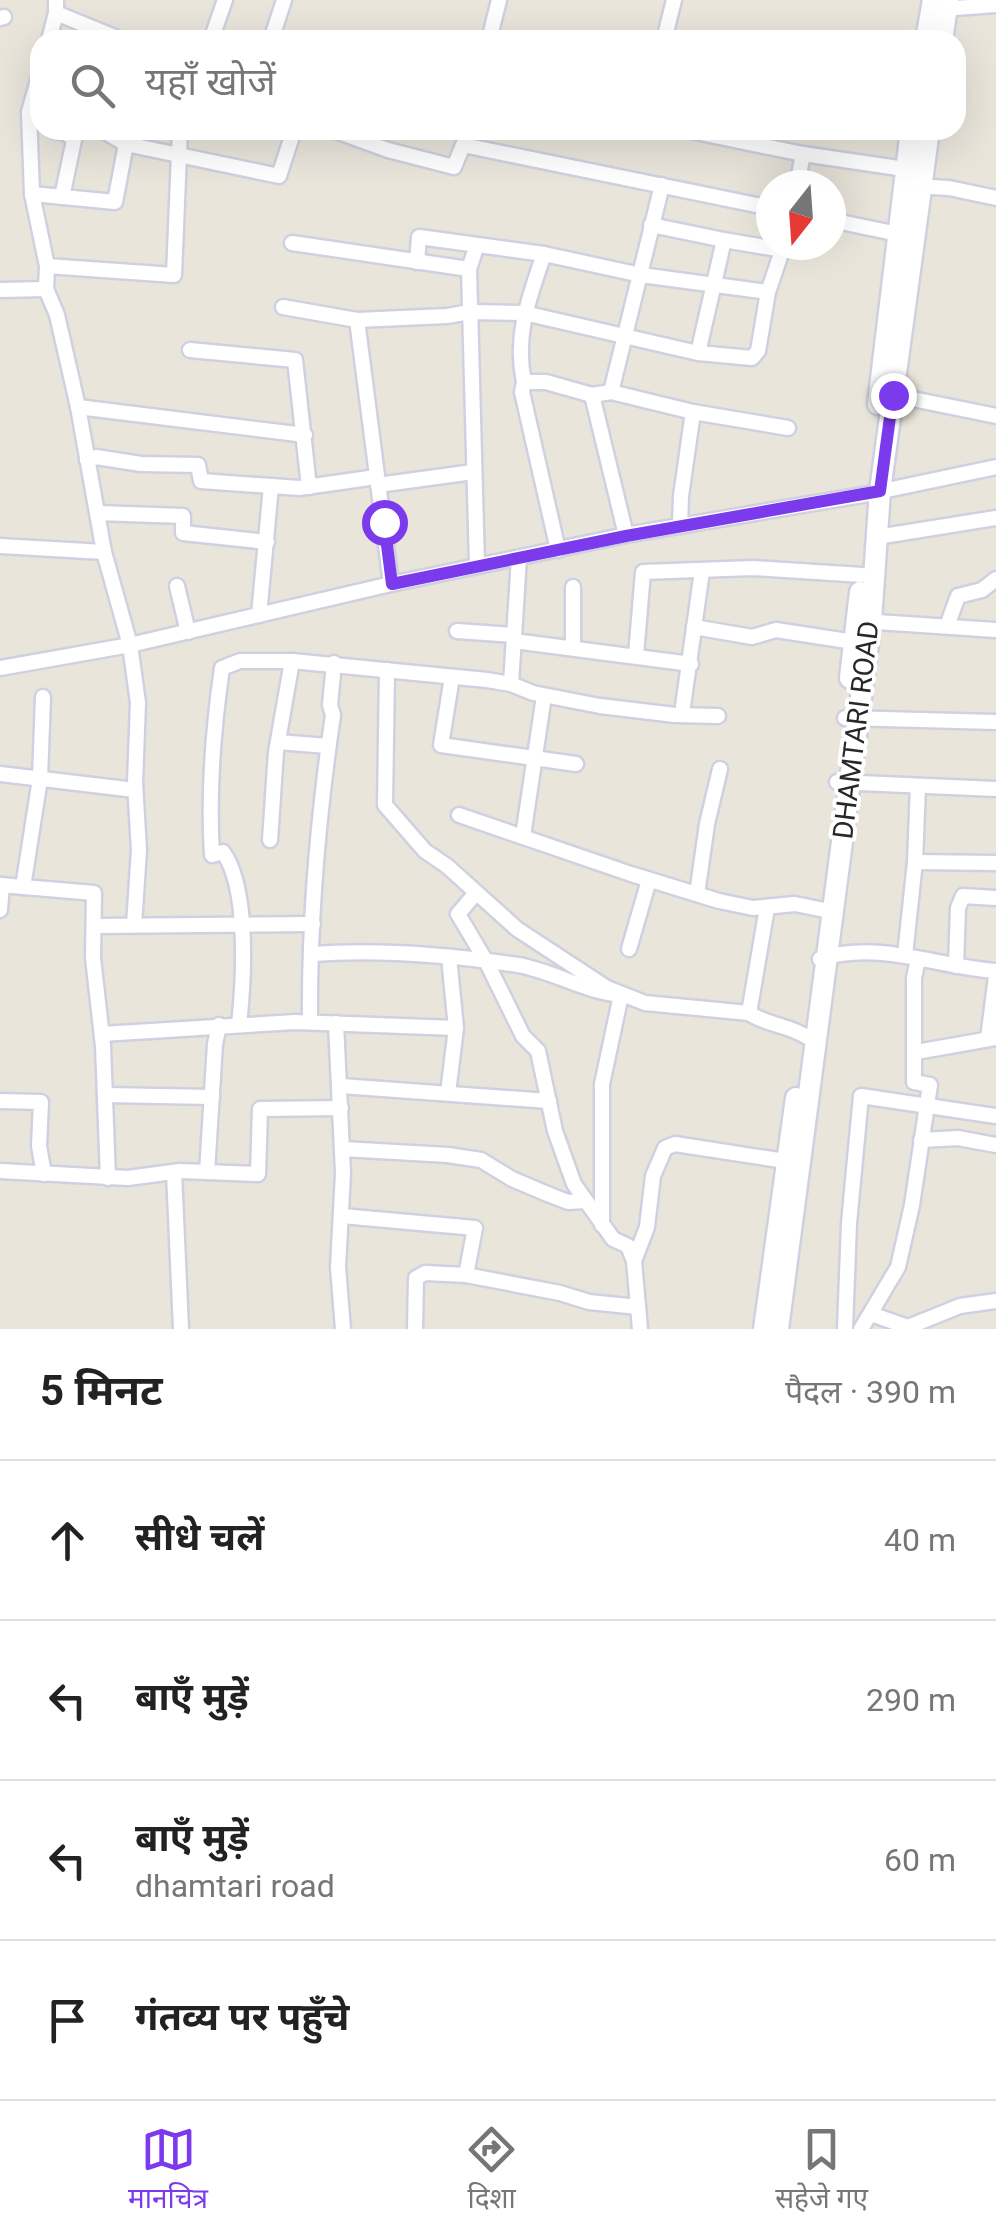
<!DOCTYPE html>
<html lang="hi">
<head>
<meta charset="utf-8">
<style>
  :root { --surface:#fff; --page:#f6f6f6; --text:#222; --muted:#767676; --line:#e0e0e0; --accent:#7c3aed }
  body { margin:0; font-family:Roboto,"Noto Sans Devanagari",sans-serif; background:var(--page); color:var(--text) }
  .compass { position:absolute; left:756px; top:170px; width:90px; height:90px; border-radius:50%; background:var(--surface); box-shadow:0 10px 40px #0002; rotate:197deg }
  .stop { position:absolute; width:30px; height:30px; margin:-22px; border:8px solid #7c3aed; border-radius:50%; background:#fff }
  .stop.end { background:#7c3aed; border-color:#fff; box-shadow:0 2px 10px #0008 }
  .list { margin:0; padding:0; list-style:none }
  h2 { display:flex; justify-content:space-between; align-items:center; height:130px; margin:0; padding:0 40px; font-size:42px }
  h2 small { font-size:32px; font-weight:400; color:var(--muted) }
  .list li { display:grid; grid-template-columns:65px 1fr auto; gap:30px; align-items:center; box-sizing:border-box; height:160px; padding:0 40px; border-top:2px solid var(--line) }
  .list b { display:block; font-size:38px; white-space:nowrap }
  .list p { margin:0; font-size:32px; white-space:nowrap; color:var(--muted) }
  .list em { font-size:32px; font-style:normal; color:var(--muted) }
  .icon { flex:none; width:55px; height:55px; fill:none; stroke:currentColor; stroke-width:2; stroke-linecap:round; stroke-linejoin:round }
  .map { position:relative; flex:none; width:996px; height:1329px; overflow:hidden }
  .search { position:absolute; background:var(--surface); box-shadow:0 10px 40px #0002; left:30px; right:30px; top:30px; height:110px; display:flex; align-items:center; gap:25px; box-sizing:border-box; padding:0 35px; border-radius:30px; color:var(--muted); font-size:38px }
  .sheet { height:770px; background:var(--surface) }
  nav { display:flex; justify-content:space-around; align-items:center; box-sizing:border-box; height:140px; border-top:2px solid var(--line); background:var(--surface); font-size:28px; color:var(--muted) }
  nav a { display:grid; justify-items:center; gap:5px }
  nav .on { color:var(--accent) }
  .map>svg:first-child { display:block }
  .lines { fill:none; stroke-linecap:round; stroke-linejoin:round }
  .minor-casing { stroke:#d0d1e0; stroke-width:19 }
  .secondary-casing { stroke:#d0d1e0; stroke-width:25 }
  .minor { stroke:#fff; stroke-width:14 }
  .secondary { stroke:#fff; stroke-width:20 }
  .route { stroke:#7c3aed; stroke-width:12 }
  .labels { text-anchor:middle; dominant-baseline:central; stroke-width:8; stroke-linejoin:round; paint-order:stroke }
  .street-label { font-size:28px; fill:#282828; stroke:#fff }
</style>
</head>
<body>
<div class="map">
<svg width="996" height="1329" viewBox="0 0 996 1329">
  <rect width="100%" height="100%" fill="#e9e5db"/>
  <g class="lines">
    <defs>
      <g id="minor">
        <path d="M 942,9 L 996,5"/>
        <path d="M 56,13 L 122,40"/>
        <path d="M 0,18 L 4,17"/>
        <path d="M 49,40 L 56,13 L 56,0"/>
        <path d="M 211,40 L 225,0"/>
        <path d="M 271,40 L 284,0"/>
        <path d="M 489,40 L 499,0"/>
        <path d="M 664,40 L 674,0"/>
        <path d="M 40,73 L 29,112 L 32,194 L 47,266 L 46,289 L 57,315 L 78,407 L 104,552 L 130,645 L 138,703 L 135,783 L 139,850 L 134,925"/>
        <path d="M 53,130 L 68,134 L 74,140 L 62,197"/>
        <path d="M 112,130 L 110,135 L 126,144 L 279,176 L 294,130"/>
        <path d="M 333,130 L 388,150 L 454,167 L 463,145 L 771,208"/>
        <path d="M 686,130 L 803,154 L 905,169"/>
        <path d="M 797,185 L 803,154"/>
        <path d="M 914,186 L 949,188 L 996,198"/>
        <path d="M 32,194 L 115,202 L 126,144"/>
        <path d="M 831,220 L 898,234"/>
        <path d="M 651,225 L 724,240 L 698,353"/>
        <path d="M 724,240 L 783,250"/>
        <path d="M 292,243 L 469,269"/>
        <path d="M 544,254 C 529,298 514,336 524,382 L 546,382 L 592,395 L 611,392 L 693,412 L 788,428"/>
        <path d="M 417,262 L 419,237 L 544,254 L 641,275 L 768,292"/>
        <path d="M 47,266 L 174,275 L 180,130"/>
        <path d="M 0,290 L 46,289"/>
        <path d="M 283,307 L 357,320 L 447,316 L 470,312 L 524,313 L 698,353 L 752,358 L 758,351 L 768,292 L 784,245"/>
        <path d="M 357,320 L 391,584"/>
        <path d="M 190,350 L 295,360 L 309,487"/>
        <path d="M 524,382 L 522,392 L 558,550"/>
        <path d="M 611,392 L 662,185"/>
        <path d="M 592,395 L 626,535"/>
        <path d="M 893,395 L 996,416"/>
        <path d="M 78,407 L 305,435"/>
        <path d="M 87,460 L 96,457 L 141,464 L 198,465 L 201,481 L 299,488 L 376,477"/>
        <path d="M 378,485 L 473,472"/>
        <path d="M 98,513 L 183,516 L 183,533 L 267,542"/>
        <path d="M 680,526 L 681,496 L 693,412"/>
        <path d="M 877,537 L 996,518"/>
        <path d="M 0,546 L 104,552"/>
        <path d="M 477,566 L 469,269 L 477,245"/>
        <path d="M 177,586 L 188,632"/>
        <path d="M 573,587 L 573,648"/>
        <path d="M 259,615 L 271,486"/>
        <path d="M 862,621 L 996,630"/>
        <path d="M 947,626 L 958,596 L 982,590 L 996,579"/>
        <path d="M 694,627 L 752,637 L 776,630 L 854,642"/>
        <path d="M 457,631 L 514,635"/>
        <path d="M 514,641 L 691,664"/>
        <path d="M 636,655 L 643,572 L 753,568 L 862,575"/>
        <path d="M 292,661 L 487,680 L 511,684 L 533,693 L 600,706 L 675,715 L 718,716"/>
        <path d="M 0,668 L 130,645 L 391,584 L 626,535 L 868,494 L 996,467"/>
        <path d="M 387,670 L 385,805 L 425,851 L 447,866 L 517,929 L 607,988 L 645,1003 L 749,1013 C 766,1025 789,1025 807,1037"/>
        <path d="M 452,677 L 441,745 L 576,764"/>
        <path d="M 511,684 L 519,558"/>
        <path d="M 682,713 L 702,571"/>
        <path d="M 845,718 L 996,722"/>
        <path d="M 278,742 L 328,746"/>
        <path d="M 0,774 L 135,790"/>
        <path d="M 837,782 L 996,789"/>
        <path d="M 459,815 L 631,874 L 719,901 L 753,908 L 795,904 L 834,912"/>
        <path d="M 523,836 L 544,696"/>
        <path d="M 915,862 L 996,863"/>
        <path d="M 0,885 L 94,893 L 93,958 L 103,1046 L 108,1178"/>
        <path d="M 23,887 L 40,779 L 43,697"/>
        <path d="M 475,894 L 458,914 L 487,963 L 523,1036 L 538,1051 L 555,1131 L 574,1184 L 613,1239 L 628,1246 L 634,1261 L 640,1329"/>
        <path d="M 697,894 L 707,824 L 720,769"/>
        <path d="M 0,910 L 2,885"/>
        <path d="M 94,926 L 313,924"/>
        <path d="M 629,949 L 649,880"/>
        <path d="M 311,954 C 379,949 451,955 518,965 C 553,971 585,992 621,995 L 602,1084 L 602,1225"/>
        <path d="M 905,955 L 915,862 L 918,786"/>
        <path d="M 820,959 C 879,940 937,967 996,971"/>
        <path d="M 956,966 L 958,908 L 963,896 L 996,898"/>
        <path d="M 749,1013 L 767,908"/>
        <path d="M 310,1022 C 309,920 318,817 333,715 L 330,705 L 334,663"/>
        <path d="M 336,1023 L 343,1173 L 338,1267 L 343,1329"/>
        <path d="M 239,1024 C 244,980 249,888 223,852 L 212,855 C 208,792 213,730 222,668 L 240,661 L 292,661 L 276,752 L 270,840"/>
        <path d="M 102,1034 L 295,1022 L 456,1028"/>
        <path d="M 988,1039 L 996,976"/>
        <path d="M 916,1052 L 996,1038"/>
        <path d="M 341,1086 L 549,1101"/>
        <path d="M 448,1093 L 456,1028 L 449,957"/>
        <path d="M 105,1095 L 212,1097"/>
        <path d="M 0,1101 L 41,1102 L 39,1146 L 44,1174"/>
        <path d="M 921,1140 L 958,1138 L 996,1145"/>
        <path d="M 343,1149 L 448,1155 L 481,1160 L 512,1179 L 550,1195 L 568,1202 L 585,1201"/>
        <path d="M 0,1171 L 128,1178 L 180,1171 L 258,1174 L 260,1109 L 341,1108"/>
        <path d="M 174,1172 L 181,1329"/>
        <path d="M 207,1172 L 215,1044 L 219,1025"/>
        <path d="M 342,1216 L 475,1228 L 466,1275"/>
        <path d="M 634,1261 L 647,1227 L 653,1176 L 665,1148 L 675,1144 L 785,1161"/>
        <path d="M 871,1314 L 908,1327 L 960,1306 L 996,1301"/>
        <path d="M 415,1329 L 416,1278 L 425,1273 L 466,1275 L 560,1293 L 589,1302 L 638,1307"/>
        <path d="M 845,1329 L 849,1223 L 861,1096 L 996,1116"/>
        <path d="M 861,1329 L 898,1267 L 912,1205 L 930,1085 L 914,1082 L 914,978 L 918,959"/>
      </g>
      <g id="secondary">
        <path d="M 926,40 L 933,0"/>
        <path d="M 942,40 L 948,0"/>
        <path d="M 878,404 L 911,130"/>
        <path d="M 850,678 L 860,592"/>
        <path d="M 764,1329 L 796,1098"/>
        <path d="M 778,1329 L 871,621 L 880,491 L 929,130"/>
      </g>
    </defs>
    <use href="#minor" class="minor-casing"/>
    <use href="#secondary" class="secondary-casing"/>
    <use href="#minor" class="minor"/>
    <use href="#secondary" class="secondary"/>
  </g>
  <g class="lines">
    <path class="route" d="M 384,522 L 392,584 L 626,536 L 880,491 L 893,395"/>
  </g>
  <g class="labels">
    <g class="street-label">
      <text transform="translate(856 730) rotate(-83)">DHAMTARI ROAD</text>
    </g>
  </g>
</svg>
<svg class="compass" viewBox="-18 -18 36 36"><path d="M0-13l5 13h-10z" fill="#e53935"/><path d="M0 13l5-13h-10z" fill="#767676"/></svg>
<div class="stop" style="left:384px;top:522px"></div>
<div class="stop end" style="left:893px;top:395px"></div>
<div class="search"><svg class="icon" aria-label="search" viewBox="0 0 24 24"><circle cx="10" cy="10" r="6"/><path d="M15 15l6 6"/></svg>यहाँ खोजें</div>
</div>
<section class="sheet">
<h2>5 मिनट<small>पैदल · 390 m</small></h2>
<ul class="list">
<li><svg class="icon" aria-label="ahead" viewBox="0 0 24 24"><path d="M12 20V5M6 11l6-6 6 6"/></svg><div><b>सीधे चलें</b></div><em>40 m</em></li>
<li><svg class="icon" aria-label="left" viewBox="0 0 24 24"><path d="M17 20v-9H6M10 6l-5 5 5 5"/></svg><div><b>बाएँ मुड़ें</b></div><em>290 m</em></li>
<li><svg class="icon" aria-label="left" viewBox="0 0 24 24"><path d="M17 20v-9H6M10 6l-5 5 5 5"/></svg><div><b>बाएँ मुड़ें</b><p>dhamtari road</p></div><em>60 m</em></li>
<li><svg class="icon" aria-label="arrive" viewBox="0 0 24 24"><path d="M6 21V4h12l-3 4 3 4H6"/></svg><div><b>गंतव्य पर पहुँचे</b></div></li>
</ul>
</section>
<nav>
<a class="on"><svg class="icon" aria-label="map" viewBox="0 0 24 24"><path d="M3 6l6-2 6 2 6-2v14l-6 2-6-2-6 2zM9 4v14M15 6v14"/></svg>मानचित्र</a>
<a><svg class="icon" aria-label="directions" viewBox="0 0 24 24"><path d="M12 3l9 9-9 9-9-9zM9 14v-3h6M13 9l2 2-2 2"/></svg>दिशा</a>
<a><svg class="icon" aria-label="saved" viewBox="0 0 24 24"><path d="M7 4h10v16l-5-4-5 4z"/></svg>सहेजे गए</a>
</nav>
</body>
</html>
